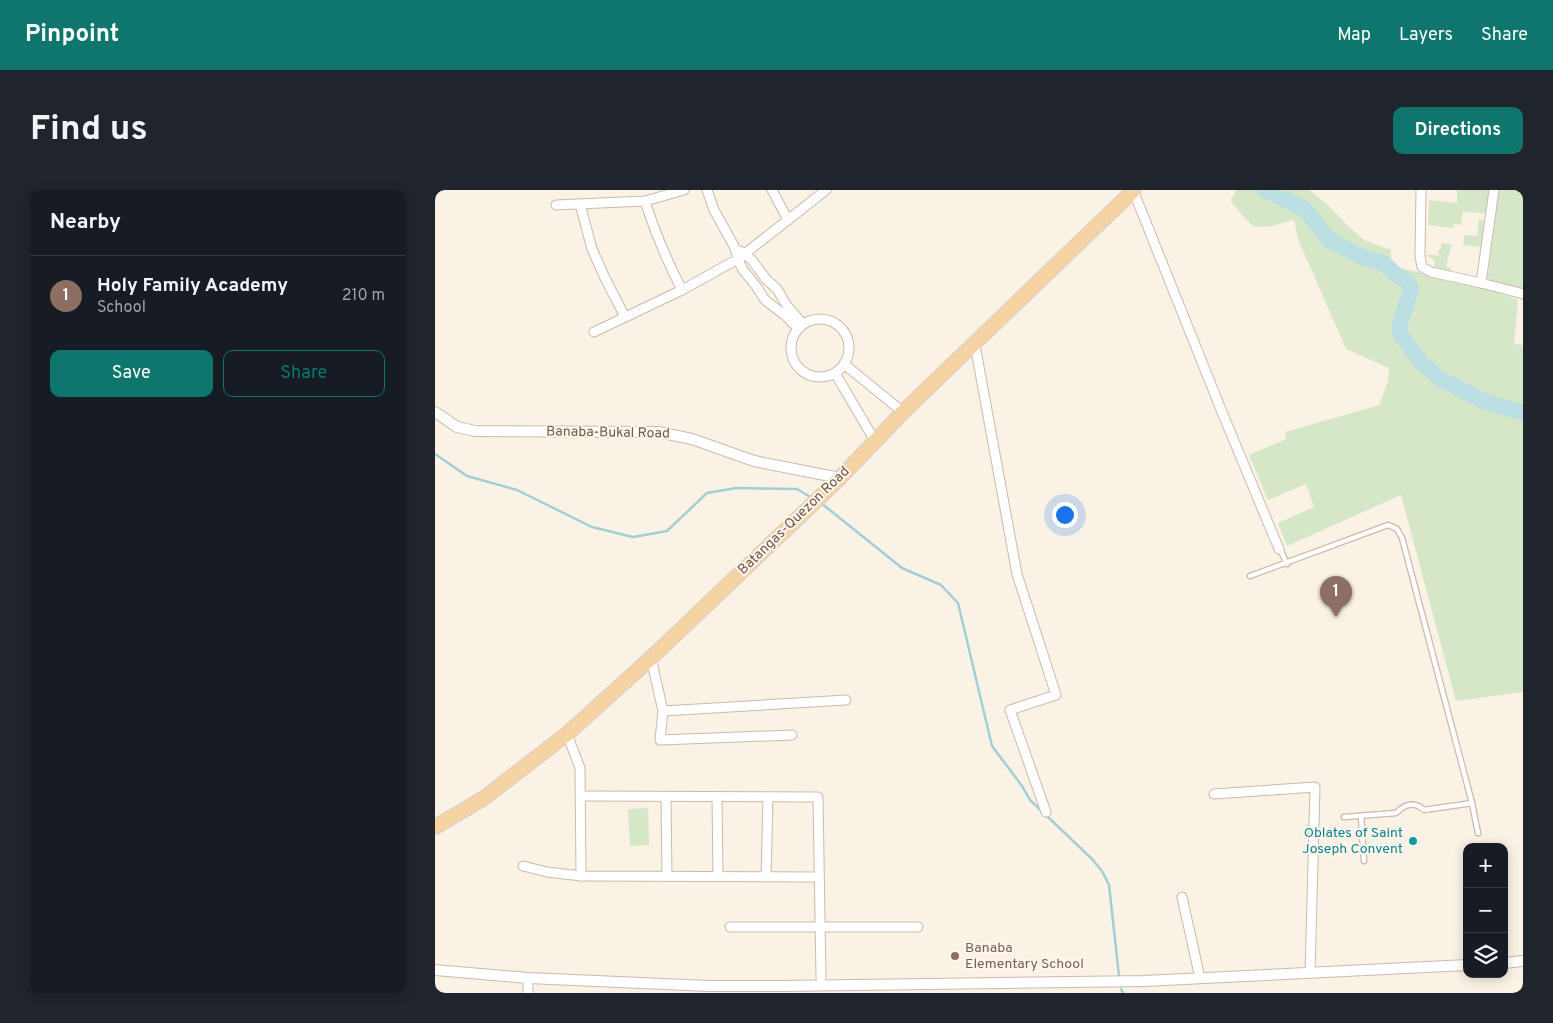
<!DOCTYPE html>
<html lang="en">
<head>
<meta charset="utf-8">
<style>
  :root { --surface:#171b24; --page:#20242c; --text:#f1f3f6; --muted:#9ea1a6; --line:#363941; --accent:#0f766e }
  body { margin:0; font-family:Overpass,sans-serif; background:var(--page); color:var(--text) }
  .controls { position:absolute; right:15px; bottom:15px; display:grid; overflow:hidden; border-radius:10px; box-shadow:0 2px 12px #0003 }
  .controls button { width:45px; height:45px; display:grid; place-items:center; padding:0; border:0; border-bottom:1px solid var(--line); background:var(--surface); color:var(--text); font:25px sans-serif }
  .you { position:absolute; left:629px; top:324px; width:18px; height:18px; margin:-12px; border:4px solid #fff; border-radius:50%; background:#1a73e8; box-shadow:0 0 0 8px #1a73e833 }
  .badge { display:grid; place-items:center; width:32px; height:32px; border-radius:50%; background:var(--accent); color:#fff; font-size:16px; font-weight:700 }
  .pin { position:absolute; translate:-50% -41px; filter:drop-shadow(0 1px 2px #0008) }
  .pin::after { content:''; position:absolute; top:26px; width:18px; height:15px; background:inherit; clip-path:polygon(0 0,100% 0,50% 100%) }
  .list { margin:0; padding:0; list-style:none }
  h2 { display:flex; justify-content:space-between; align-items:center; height:65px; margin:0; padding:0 20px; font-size:21px }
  h2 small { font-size:16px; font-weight:400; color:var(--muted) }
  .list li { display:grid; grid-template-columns:32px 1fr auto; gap:15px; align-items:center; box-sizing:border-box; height:80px; padding:0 20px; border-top:1px solid var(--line) }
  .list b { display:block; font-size:19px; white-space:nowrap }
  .list p { margin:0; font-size:16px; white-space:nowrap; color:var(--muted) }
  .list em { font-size:16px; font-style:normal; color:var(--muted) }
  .actions { display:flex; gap:10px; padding:15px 20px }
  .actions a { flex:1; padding:11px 0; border:1px solid var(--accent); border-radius:10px; text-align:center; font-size:18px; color:var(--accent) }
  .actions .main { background:var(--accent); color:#fff }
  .icon { flex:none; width:28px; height:28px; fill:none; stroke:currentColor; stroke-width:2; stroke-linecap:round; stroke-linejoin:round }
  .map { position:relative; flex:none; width:1088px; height:803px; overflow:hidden; border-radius:10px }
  header { display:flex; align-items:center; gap:30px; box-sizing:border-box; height:70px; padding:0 25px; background:var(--accent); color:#fff }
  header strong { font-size:24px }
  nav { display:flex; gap:28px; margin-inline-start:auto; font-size:18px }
  .intro { display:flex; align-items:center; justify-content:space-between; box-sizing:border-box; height:120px; padding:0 30px }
  h1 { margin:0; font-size:35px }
  .button { padding:12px 22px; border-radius:10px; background:var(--accent); color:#fff; font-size:18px; font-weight:700 }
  main { display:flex; gap:30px; padding:0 30px }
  aside { flex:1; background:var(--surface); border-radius:10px; box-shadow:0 2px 12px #0003 }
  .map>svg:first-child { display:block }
  .green { fill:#d5e7c6 }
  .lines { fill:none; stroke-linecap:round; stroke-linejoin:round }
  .stream { stroke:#a3cfd4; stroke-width:2.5 }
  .river { stroke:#bcdfe3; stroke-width:16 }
  .service-casing { stroke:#ccb9ad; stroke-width:7 }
  .minor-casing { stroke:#ccb9ad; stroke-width:11 }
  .tertiary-casing { stroke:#ccb9ad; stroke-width:12 }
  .primary-casing { stroke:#d8d0cd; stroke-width:16 }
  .service { stroke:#fff; stroke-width:4.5 }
  .minor { stroke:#fff; stroke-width:9 }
  .tertiary { stroke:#fff; stroke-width:10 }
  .primary { stroke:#f5d3a3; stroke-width:14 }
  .culture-dot { fill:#0f9aa8; stroke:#fef6ec; stroke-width:2 }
  .education-dot { fill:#8d6e63; stroke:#fef6ec; stroke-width:2 }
  .labels { text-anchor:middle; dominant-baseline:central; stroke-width:4; stroke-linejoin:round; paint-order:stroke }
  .street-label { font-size:14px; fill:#72584d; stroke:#fef6ec }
  .culture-label { font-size:14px; fill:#0d838f; stroke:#fef6ec; text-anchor:end }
  .education-label { font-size:14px; fill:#785e54; stroke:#fef6ec; text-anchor:start }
</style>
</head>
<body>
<header>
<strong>Pinpoint</strong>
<nav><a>Map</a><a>Layers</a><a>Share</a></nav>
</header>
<div class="intro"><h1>Find us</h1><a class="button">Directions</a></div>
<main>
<aside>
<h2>Nearby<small></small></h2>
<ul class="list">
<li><span class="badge" style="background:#8d6e63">1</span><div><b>Holy Family Academy</b><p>School</p></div><em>210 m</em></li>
</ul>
<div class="actions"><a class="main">Save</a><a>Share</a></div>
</aside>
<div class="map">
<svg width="1088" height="803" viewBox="0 0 1088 803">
  <rect width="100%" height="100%" fill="#fbf2e6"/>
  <g class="green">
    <path d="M 800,0 L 874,0 L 892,14 L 910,33 L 929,50 L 956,60 L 956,71 L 959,72 L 959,77 L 983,82 L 1011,91 L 1055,100 L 1083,110 L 1079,154 L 1088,155 L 1088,502 L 1021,511 L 966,305 L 852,356 L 843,333 L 879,317 L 871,294 L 833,310 L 814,265 L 851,249 L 850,242 L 944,215 L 953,192 L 954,178 L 911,159 L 863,49 L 859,30 L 837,36 L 819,37 L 807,25 L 795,10 L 800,4 Z"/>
    <path d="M 1022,0 L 1054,0 L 1051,24 L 1028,21 L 1026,35 L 1019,34 L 1018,38 L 993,35 L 994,10 L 1022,13 Z"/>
    <path d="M 1064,0 L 1088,0 L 1088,100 L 1055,90 L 1053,87 Z"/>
    <path d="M 1044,29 L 1050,30 L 1046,57 L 1028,55 L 1029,45 L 1042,46 Z"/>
    <path d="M 1006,53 L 1017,54 L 1011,77 L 1016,78 L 1016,81 L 999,78 L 1000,72 L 997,68 L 993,67 L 992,64 L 1004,66 L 1003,61 L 1006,59 Z"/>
    <path d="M 213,618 L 214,655 L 195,656 L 193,619 Z"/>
  </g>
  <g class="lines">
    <g class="stream">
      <path d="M 0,264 L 32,286 L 82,300 L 157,337 L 198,347 L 232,341 L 272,303 L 301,298 L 362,299 L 377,308"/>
      <path d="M 386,313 L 467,378 L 506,395 L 523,413 L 557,556 L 587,596 L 595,610 L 657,669 L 667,681 L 674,695 L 684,786"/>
      <path d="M 686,799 L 688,803"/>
    </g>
    <path class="river" d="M 830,0 L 870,19 L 894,50 L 927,67 L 950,74 L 959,83 L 972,91 L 976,99 L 964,138 L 966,145 L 986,172 L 1004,188 L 1046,210 L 1088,223"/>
    <defs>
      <g id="service">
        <path d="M 845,359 L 852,374"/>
        <path d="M 815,386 L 953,335 L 962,339 L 967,348 L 1037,613 L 1043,643"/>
        <path d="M 926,626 L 929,671"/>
        <path d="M 909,627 L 961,623 C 970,614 979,611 989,620 L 1037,613"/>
      </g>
      <g id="minor">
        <path d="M 272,0 L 279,20 L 299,56 L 305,74 L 308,80 L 321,96 L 330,110 L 352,127 L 363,139"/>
        <path d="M 337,0 L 353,30"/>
        <path d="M 698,0 L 787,222 L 844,359"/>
        <path d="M 986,0 L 985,66 L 987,77 L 996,82 L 1046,93"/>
        <path d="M 1059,0 L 1046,93 L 1088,104"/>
        <path d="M 210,11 C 220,43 232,71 247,100"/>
        <path d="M 145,14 L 157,59 L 170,88 L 190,127"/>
        <path d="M 121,15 L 210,11 L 249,0"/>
        <path d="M 305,61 L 316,69 L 331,89 L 342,99 L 352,116 L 368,134"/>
        <circle cx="385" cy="158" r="29"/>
        <path d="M 159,142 L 247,100 L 303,69 L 391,0"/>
        <path d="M 540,155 L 582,384 L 621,505 L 575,520 L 611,622"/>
        <path d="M 409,174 L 468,222"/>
        <path d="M 400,183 L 440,251"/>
        <path d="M 216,468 L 228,521 L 225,550 L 357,545"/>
        <path d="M 228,521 L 411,510"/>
        <path d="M 132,544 L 145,578 L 146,686"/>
        <path d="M 779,604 L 880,597 L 875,783"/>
        <path d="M 146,606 L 383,607 L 386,788"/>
        <path d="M 231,608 L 232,686"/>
        <path d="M 282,608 L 283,686"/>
        <path d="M 88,676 L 112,682 L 146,686 L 383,687"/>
        <path d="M 331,686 L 333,608"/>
        <path d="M 747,707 L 765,788"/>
        <path d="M 295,737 L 483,737"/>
        <path d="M 93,788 L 93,803"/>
      </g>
      <g id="tertiary">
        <path d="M 0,222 L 22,237 L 40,241 L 223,242 L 257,249 L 319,271 L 405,288"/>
        <path d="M 1069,773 L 1088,771"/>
        <path d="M 0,780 L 93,788 L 274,796 L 347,796 L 709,791 L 1032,775"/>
      </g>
      <path id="primary" d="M 0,637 L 49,608 L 132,544 L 216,468 L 405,288 L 468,222 L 699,0"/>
    </defs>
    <use href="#service" class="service-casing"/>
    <use href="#minor" class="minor-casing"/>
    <use href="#tertiary" class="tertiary-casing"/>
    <use href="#primary" class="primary-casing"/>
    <use href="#service" class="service"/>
    <use href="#minor" class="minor"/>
    <use href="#tertiary" class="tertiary"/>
    <use href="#primary" class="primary"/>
  </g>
  <circle class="culture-dot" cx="978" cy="651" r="5"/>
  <circle class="education-dot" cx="520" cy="766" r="5"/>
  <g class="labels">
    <g class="street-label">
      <text transform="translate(173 243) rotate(1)">Banaba-Bukal Road</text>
      <text transform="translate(359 331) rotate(-44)">Batangas-Quezon Road</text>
    </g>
    <g class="culture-label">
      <text x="968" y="643">Oblates of Saint<tspan x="968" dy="16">Joseph Convent</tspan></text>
    </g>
    <g class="education-label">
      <text x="530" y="758">Banaba<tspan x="530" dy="16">Elementary School</tspan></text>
    </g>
  </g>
</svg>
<div class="controls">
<button>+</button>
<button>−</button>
<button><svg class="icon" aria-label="layers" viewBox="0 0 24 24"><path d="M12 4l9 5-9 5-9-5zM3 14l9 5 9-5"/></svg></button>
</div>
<div class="you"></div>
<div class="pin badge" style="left:901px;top:427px;background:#8d6e63">1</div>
</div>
</main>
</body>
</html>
